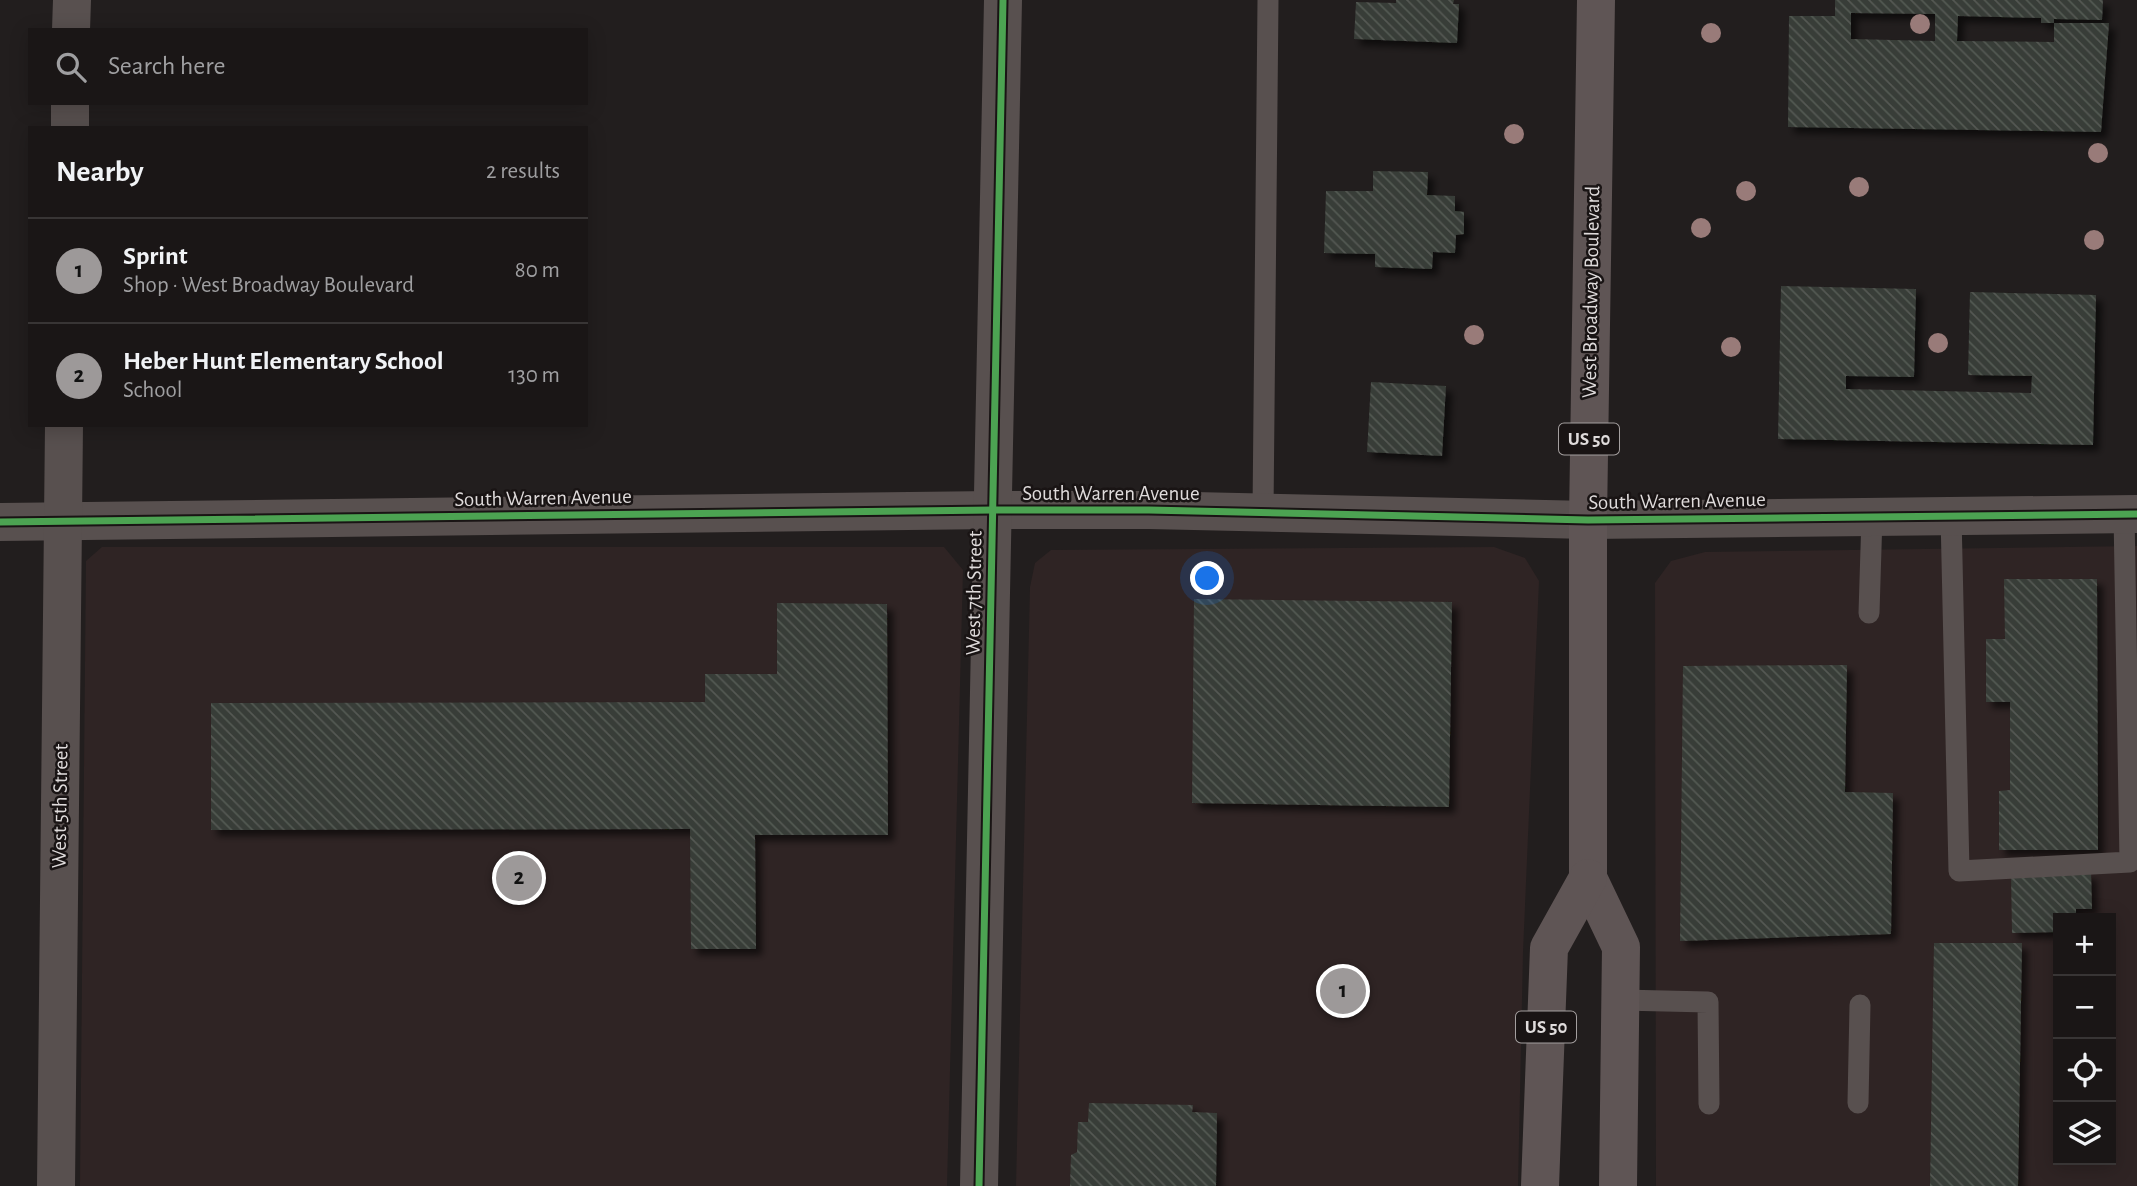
<!DOCTYPE html>
<html lang="en">
<head>
<meta charset="utf-8">
<style>
  :root { --surface:#1a1616; --page:#231f1f; --text:#f1f3f6; --muted:#9f9fa1; --line:#383535; --accent:#9d9999 }
  body { margin:0; font-family:"Alegreya Sans",sans-serif; background:var(--page); color:var(--text) }
  .controls { position:absolute; right:21px; bottom:21px; display:grid; overflow:hidden; border-radius:0px; box-shadow:0 4px 18px #0003 }
  .controls button { width:63px; height:63px; display:grid; place-items:center; padding:0; border:0; border-bottom:2px solid var(--line); background:var(--surface); color:var(--text); font:35px sans-serif }
  .you { position:absolute; left:1208px; top:579px; width:24px; height:24px; margin:-18px; border:5px solid #fff; border-radius:50%; background:#1a73e8; box-shadow:0 0 0 10px #1a73e833 }
  .badge { display:grid; place-items:center; width:46px; height:46px; border-radius:50%; background:var(--accent); color:#111; font-size:23px; font-weight:700 }
  .pin { position:absolute; translate:-50% -50%; border:4px solid #fff; box-shadow:0 2px 7px #0006 }
  .list { margin:0; padding:0; list-style:none }
  h2 { display:flex; justify-content:space-between; align-items:center; height:91px; margin:0; padding:0 28px; font-size:30px }
  h2 small { font-size:23px; font-weight:400; color:var(--muted) }
  .list li { display:grid; grid-template-columns:46px 1fr auto; gap:21px; align-items:center; box-sizing:border-box; height:105px; padding:0 28px; border-top:2px solid var(--line) }
  .list b { display:block; font-size:26px; white-space:nowrap }
  .list p { margin:0; font-size:23px; white-space:nowrap; color:var(--muted) }
  .list em { font-size:23px; font-style:normal; color:var(--muted) }
  .icon { flex:none; width:38px; height:38px; fill:none; stroke:currentColor; stroke-width:2; stroke-linecap:round; stroke-linejoin:round }
  .map { position:relative; flex:none; width:2137px; height:1186px; overflow:hidden }
  .search { position:absolute; background:var(--surface); box-shadow:0 4px 18px #0003; left:28px; top:28px; width:560px; height:77px; display:flex; align-items:center; gap:18px; box-sizing:border-box; padding:0 24px; border-radius:0px; color:var(--muted); font-size:26px }
  .panel { position:absolute; background:var(--surface); box-shadow:0 4px 18px #0003; left:28px; top:126px; width:560px; height:301px; border-radius:0px }
  .map>svg:first-child { display:block }
  .built { fill:#2f2424; fill-rule:evenodd }
  .building { fill:url(#building-back-hatch); fill-rule:evenodd; filter:url(#shadow) }
  .lines { fill:none; stroke-linecap:round; stroke-linejoin:round }
  .lane { stroke:#58504f; stroke-width:21 }
  .street { stroke:#58504f; stroke-width:38 }
  .highway { stroke:#5f5555; stroke-width:38 }
  .cycleway-casing { stroke:#191414; stroke-width:11 }
  .cycleway { stroke:#4ca352; stroke-width:7 }
  .tree { fill:#997b79 }
  .labels { text-anchor:middle; dominant-baseline:central; stroke-width:5; stroke-linejoin:round; paint-order:stroke }
  .shield { fill:#191414; stroke:#a49f9f; stroke-width:2 }
  .shield-label { font-size:19px; font-weight:bold; fill:#dfdbdb }
  .street-label { font-size:21px; fill:#dfdbdb; stroke:#191414 }
</style>
</head>
<body>
<div class="map">
<svg width="2137" height="1186" viewBox="0 0 2137 1186">
  <defs>
    <pattern id="building-back-hatch" width="6" height="6" patternUnits="userSpaceOnUse" patternTransform="scale(1.75)"><rect width="6" height="6" fill="#383d37"/><path d="M-1 5l2 2M0 0l6 6M5-1l2 2" fill="none" stroke="#545853"/></pattern>
    <filter id="shadow"><feDropShadow dx="6" dy="6" stdDeviation="3.5" flood-color="#0009"/></filter>
  </defs>
  <rect width="100%" height="100%" fill="#221e1e"/>
  <g class="built">
    <path d="M 2137,546 L 2137,1186 L 1656,1186 L 1655,583 L 1671,561 L 1705,552 ZM 2058,918 L 2111,918 L 2111,1160 L 2058,1160 Z"/>
    <path d="M 102,547 L 944,547 L 963,570 L 947,1186 L 80,1186 L 86,561 Z"/>
    <path d="M 1494,547 L 1525,558 L 1539,581 L 1523,952 L 1518,1186 L 1016,1186 L 1030,587 L 1035,563 L 1051,550 Z"/>
  </g>
  <g class="building">
    <path d="M 1396,0 L 1454,0 L 1453,4 L 1459,4 L 1457,43 L 1354,39 L 1356,2 L 1396,3 Z"/>
    <path d="M 1835,0 L 2103,0 L 2102,20 L 2054,19 L 2054,23 L 2041,23 L 2041,18 L 1958,16 L 1957,41 L 2054,42 L 2054,23 L 2109,23 L 2101,132 L 1788,127 L 1789,16 L 1835,16 ZM 1851,13 L 1935,14 L 1935,41 L 1851,39 Z"/>
    <path d="M 1373,171 L 1428,172 L 1427,195 L 1455,196 L 1455,211 L 1464,212 L 1464,234 L 1456,235 L 1455,253 L 1433,252 L 1432,269 L 1375,267 L 1375,254 L 1324,253 L 1326,191 L 1373,191 Z"/>
    <path d="M 1781,286 L 1916,289 L 1914,377 L 1846,376 L 1846,389 L 2031,393 L 2032,376 L 1968,375 L 1970,292 L 2096,295 L 2093,445 L 1778,439 Z"/>
    <path d="M 1371,382 L 1446,386 L 1442,456 L 1367,452 Z"/>
    <path d="M 2004,579 L 2097,579 L 2098,850 L 1999,850 L 1999,791 L 2010,790 L 2010,702 L 1986,702 L 1986,639 L 2005,639 Z"/>
    <path d="M 1194,599 L 1452,602 L 1449,807 L 1192,803 Z"/>
    <path d="M 777,603 L 887,604 L 888,835 L 755,835 L 756,949 L 691,949 L 690,829 L 211,830 L 211,703 L 705,702 L 705,674 L 777,674 Z"/>
    <path d="M 1847,665 L 1845,792 L 1893,793 L 1891,934 L 1680,941 L 1683,666 Z"/>
    <path d="M 2091,873 L 2092,909 L 2076,909 L 2076,918 L 2058,918 L 2058,932 L 2012,933 L 2011,874 Z"/>
    <path d="M 1934,943 L 2022,943 L 2018,1186 L 1930,1186 Z"/>
    <path d="M 1089,1103 L 1193,1105 L 1192,1112 L 1217,1113 L 1216,1186 L 1070,1186 L 1071,1155 L 1077,1152 L 1078,1122 L 1088,1122 Z"/>
  </g>
  <g class="lines">
    <g class="lane">
      <path d="M 1263,512 L 1268,0"/>
      <path d="M 1951,515 L 1959,871 L 2130,862 L 2124,514"/>
      <path d="M 1869,613 L 1872,516"/>
      <path d="M 1621,1000 L 1708,1002 L 1709,1104"/>
      <path d="M 1858,1103 L 1860,1005"/>
    </g>
    <g class="street">
      <path d="M 71,30 L 72,0"/>
      <path d="M 70,128 L 70,103"/>
      <path d="M 0,522 L 993,510 L 1149,510 L 1588,520 L 2137,514"/>
      <path d="M 56,1186 L 64,425"/>
      <path d="M 979,1186 L 1003,0"/>
    </g>
    <g class="highway">
      <path d="M 1596,0 L 1588,520 L 1588,878 L 1621,947 L 1618,1186"/>
      <path d="M 1540,1186 L 1549,948 L 1588,878"/>
    </g>
    <defs>
      <g id="cycleway">
        <path d="M 0,522 L 993,510 L 1149,510 L 1588,520 L 2137,514"/>
        <path d="M 979,1186 L 1003,0"/>
      </g>
    </defs>
    <use href="#cycleway" class="cycleway-casing"/>
    <use href="#cycleway" class="cycleway"/>
  </g>
  <g class="tree">
    <circle cx="1920" cy="24" r="10"/>
    <circle cx="1711" cy="33" r="10"/>
    <circle cx="1514" cy="134" r="10"/>
    <circle cx="2098" cy="153" r="10"/>
    <circle cx="1859" cy="187" r="10"/>
    <circle cx="1746" cy="191" r="10"/>
    <circle cx="1701" cy="228" r="10"/>
    <circle cx="2094" cy="240" r="10"/>
    <circle cx="1474" cy="335" r="10"/>
    <circle cx="1938" cy="343" r="10"/>
    <circle cx="1731" cy="347" r="10"/>
  </g>
  <g class="labels">
    <g class="shield">
      <rect x="1559" y="423.5" width="60" height="31" rx="5"/>
      <rect x="1516" y="1011.5" width="60" height="31" rx="5"/>
    </g>
    <g class="shield-label">
      <text x="1589" y="439">US 50</text>
      <text x="1546" y="1027">US 50</text>
    </g>
    <g class="street-label">
      <text transform="translate(1591 292) rotate(-89)">West Broadway Boulevard</text>
      <text x="1111" y="493">South Warren Avenue</text>
      <text transform="translate(543 498) rotate(-1)">South Warren Avenue</text>
      <text transform="translate(1677 501) rotate(-1)">South Warren Avenue</text>
      <text transform="translate(974 593) rotate(-89)">West 7th Street</text>
      <text transform="translate(60 806) rotate(-89)">West 5th Street</text>
    </g>
  </g>
</svg>
<div class="controls">
<button>+</button>
<button>−</button>
<button><svg class="icon" aria-label="locate" viewBox="0 0 24 24"><circle cx="12" cy="12" r="6"/><path d="M12 2v4M12 18v4M2 12h4M18 12h4"/></svg></button>
<button><svg class="icon" aria-label="layers" viewBox="0 0 24 24"><path d="M12 4l9 5-9 5-9-5zM3 14l9 5 9-5"/></svg></button>
</div>
<div class="you"></div>
<div class="pin badge" style="left:1343px;top:991px">1</div>
<div class="pin badge" style="left:519px;top:878px">2</div>
<div class="search"><svg class="icon" aria-label="search" viewBox="0 0 24 24"><circle cx="10" cy="10" r="6"/><path d="M15 15l6 6"/></svg>Search here</div>
<section class="panel">
<h2>Nearby<small>2 results</small></h2>
<ul class="list">
<li><span class="badge">1</span><div><b>Sprint</b><p>Shop · West Broadway Boulevard</p></div><em>80 m</em></li>
<li><span class="badge">2</span><div><b>Heber Hunt Elementary School</b><p>School</p></div><em>130 m</em></li>
</ul>
</section>
</div>
</body>
</html>
